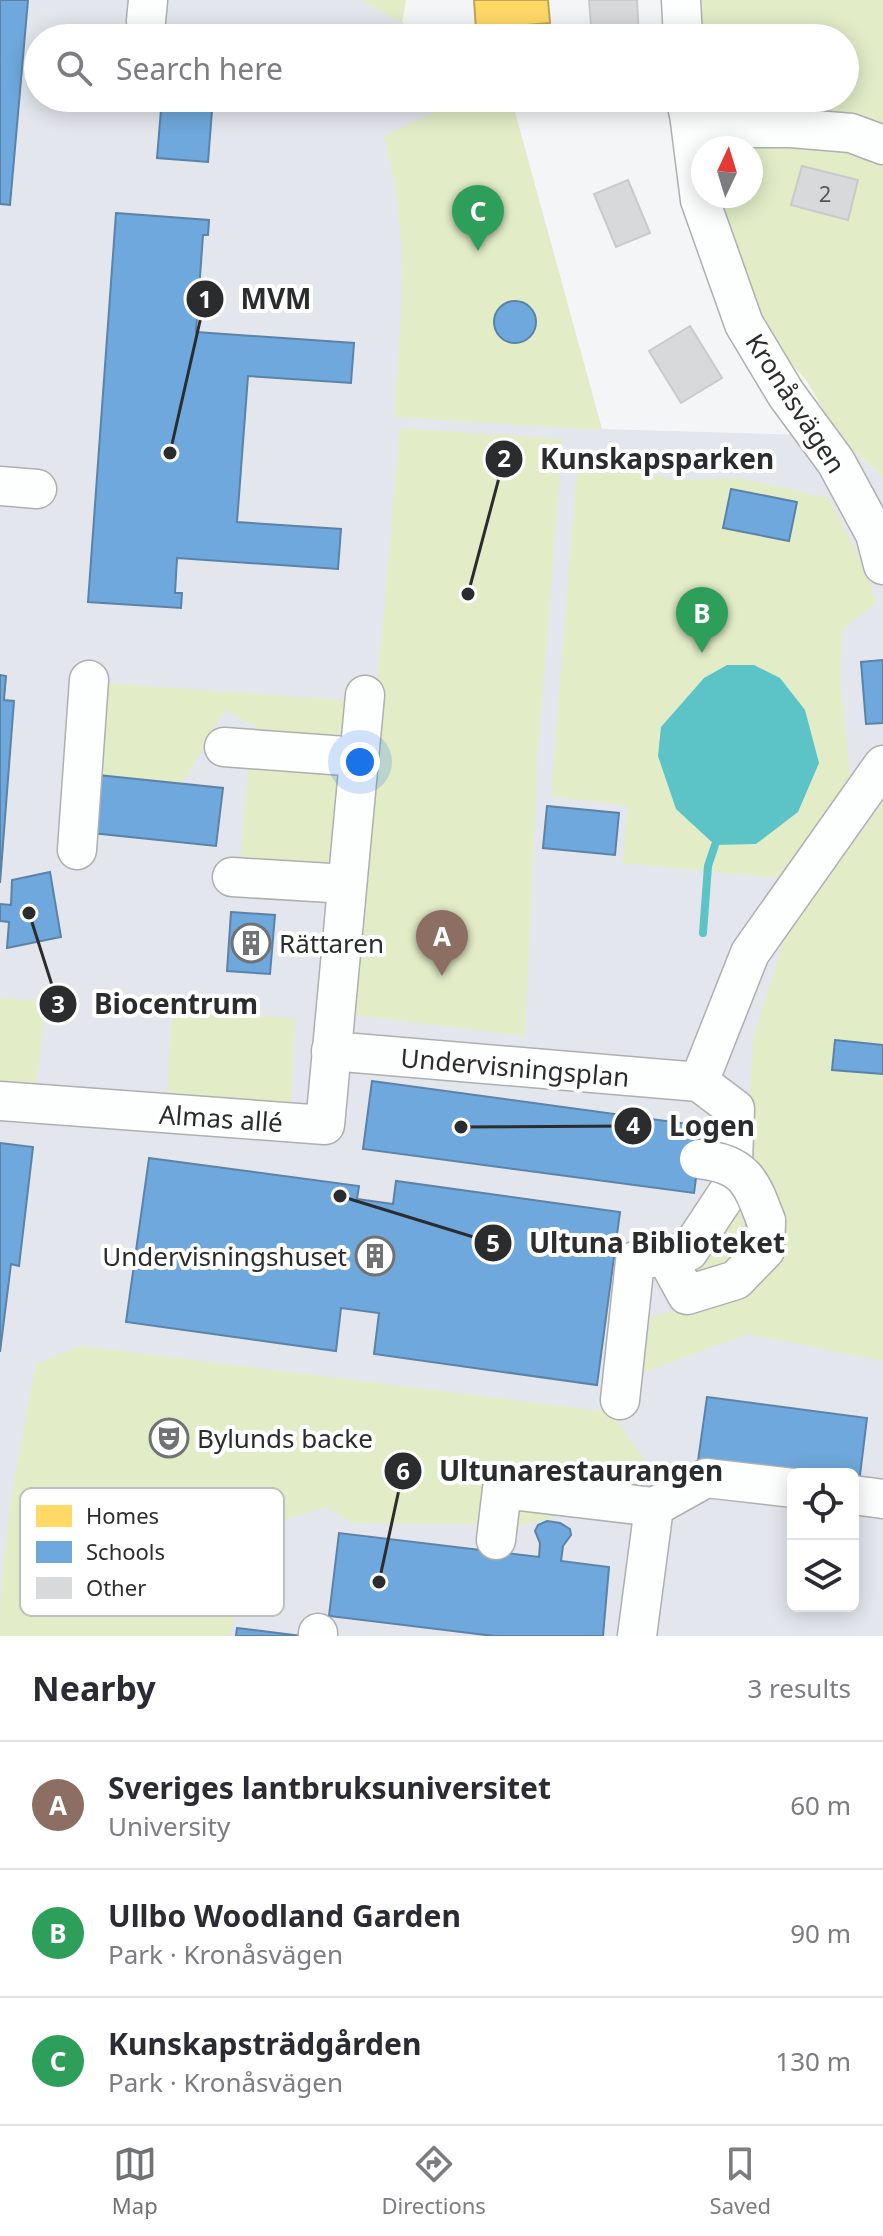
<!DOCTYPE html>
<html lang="en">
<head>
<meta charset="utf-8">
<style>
  :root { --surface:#fff; --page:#f7f7f7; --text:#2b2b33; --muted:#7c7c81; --line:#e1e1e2; --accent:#717273 }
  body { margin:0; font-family:"Noto Sans",sans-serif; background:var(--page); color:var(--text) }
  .controls { position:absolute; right:24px; bottom:24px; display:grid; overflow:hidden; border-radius:12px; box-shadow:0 4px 20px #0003 }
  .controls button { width:72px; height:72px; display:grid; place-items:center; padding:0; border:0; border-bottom:2px solid var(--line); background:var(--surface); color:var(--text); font:40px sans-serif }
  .compass { position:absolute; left:691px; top:136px; width:72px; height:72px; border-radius:50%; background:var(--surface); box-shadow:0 4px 20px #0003; rotate:4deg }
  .you { position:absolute; left:360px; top:762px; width:28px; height:28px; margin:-20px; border:6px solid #fff; border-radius:50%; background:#1a73e8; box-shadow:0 0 0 12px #1a73e833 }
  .badge { display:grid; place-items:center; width:52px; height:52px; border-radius:50%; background:var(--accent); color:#fff; font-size:26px; font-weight:700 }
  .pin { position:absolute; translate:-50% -66px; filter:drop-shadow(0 2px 4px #0008) }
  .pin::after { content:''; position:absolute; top:42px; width:28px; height:24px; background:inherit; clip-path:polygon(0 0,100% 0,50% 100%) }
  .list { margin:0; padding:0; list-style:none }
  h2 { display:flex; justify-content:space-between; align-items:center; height:104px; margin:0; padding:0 32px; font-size:34px }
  h2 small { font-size:26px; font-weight:400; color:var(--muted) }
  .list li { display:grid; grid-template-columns:52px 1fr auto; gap:24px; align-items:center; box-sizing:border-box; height:128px; padding:0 32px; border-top:2px solid var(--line) }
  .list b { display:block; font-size:30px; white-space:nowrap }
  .list p { margin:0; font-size:26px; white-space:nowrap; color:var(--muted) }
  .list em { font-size:26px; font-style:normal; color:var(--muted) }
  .icon { flex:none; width:44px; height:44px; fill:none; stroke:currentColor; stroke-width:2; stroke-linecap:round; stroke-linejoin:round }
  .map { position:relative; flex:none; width:883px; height:1636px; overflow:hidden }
  .search { position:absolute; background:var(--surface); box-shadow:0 4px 20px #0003; left:24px; right:24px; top:24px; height:88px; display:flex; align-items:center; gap:20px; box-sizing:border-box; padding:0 28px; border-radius:44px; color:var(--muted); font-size:30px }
  .sheet { height:488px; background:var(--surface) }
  nav { display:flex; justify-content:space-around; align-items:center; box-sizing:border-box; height:112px; border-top:2px solid var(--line); background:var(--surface); font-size:22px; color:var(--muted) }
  nav a { display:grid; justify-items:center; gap:4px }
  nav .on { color:var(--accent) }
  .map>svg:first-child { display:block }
  .built { fill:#e3e6ec; fill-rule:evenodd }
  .green { fill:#e2ecc7 }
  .water { fill:#5cc3c7 }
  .homes { fill:#ffd966; stroke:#bfa555; stroke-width:2 }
  .schools { fill:#6fa8dc; stroke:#5b83a8; stroke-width:2 }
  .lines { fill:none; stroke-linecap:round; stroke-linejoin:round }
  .stream { stroke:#5cc3c7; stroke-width:8 }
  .building { fill:#d8d9da; stroke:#c9cacb; stroke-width:2 }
  .minor-casing { stroke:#aeafb0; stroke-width:41 }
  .minor { stroke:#fdfefe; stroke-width:38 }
  .minor-bridge-casing { stroke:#aeafb0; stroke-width:41; stroke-linecap:butt }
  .minor-bridge { stroke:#fdfefe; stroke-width:38 }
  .labels { text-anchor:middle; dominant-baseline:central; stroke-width:8; stroke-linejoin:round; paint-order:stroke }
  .number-label { font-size:22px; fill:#565758 }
  .street-label { font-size:26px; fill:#2b2c2d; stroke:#fff }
  .poi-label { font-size:26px; fill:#2b2c2d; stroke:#fff; text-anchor:start }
  .key { fill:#fff; stroke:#bfc0c0; stroke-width:2 }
  .key-label { font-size:22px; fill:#2b2c2d }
  .leader { fill:none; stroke:#2b2c2d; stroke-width:3 }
  .callout-dot { fill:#2b2c2d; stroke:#fff; stroke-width:3 }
  .mark-label { font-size:24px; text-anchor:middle; font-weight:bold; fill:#fff }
  .callout-label { font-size:28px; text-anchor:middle; font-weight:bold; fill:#2b2c2d; stroke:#fff; stroke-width:8; stroke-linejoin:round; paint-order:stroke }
</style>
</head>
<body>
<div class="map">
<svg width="883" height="1636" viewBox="0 0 883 1636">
  <rect width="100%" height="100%" fill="#f4f5f6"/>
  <path class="built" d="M 0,0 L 360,0 L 431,38 L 38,38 L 38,98 L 511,98 L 602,429 L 838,436 L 883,477 L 883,1636 L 0,1636 ZM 793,1474 L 853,1474 L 853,1606 L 793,1606 Z"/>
  <g class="green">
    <path d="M 360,0 L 406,0 L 402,23 Z"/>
    <path d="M 698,0 L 883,0 L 883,477 L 838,436 L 807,381 L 753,320 L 715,196 L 751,196 L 751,148 L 703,148 L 700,98 L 845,98 L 845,38 L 701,38 Z"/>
    <path d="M 463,98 L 511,98 L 602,430 L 394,417 C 401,316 411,235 384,136 Z"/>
    <path d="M 400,428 L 563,439 L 538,748 L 525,1036 L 348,1014 Z"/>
    <path d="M 578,454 L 673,480 L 739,478 L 829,498 L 863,565 L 877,603 L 843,628 L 840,678 L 851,782 L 780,878 L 622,863 L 628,806 L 551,796 Z"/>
    <path d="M 105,683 L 357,701 L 353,748 L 260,741 L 255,726 L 225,710 L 182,784 L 98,775 Z"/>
    <path d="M 249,757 L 352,767 L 345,870 L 240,862 Z"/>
    <path d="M 883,803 L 883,1361 L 748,1334 L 636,1375 L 652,1316 L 702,1303 L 694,1262 L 745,1182 L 753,1038 L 785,936 Z"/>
    <path d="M 0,998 L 47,1001 L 33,1103 L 0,1101 Z"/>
    <path d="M 172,1010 L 295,1018 L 291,1109 L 167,1100 Z"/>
    <path d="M 81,1346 L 610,1412 L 657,1477 L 594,1509 L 519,1525 L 352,1523 L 327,1507 L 277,1522 L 264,1598 L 236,1609 L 229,1636 L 0,1636 C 0,1545 19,1453 36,1364 Z"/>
  </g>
  <path class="water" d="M 727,665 L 754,665 L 780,678 L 805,710 L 819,763 L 798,812 L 756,844 L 715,845 L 676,809 L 658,756 L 661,727 L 704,678 Z"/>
  <path class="homes" d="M 474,0 L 548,0 L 550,23 L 476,29 Z"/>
  <g class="schools">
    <path d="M 0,0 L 28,0 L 10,205 L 0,204 Z"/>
    <path d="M 162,98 L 213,98 L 208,162 L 157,158 Z"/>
    <path d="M 116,213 L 209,220 L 208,235 L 203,235 L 196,332 L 354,343 L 351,383 L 248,376 L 237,522 L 341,529 L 338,569 L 177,558 L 175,593 L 182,593 L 181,608 L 88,602 Z"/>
    <circle cx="515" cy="322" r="21"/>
    <path d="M 731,489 L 797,502 L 789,541 L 723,528 Z"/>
    <path d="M 883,660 L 883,723 L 866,724 L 861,662 Z"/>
    <path d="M 0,675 L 6,676 L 4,700 L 14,701 L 0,883 Z"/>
    <path d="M 98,775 L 223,788 L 216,846 L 92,833 Z"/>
    <path d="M 547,806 L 619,813 L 615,855 L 543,848 Z"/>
    <path d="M 50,872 L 61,937 L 7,948 L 9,922 L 0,921 L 0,904 L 11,905 L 12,880 Z"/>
    <path d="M 231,912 L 275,915 L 270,974 L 227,971 Z"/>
    <path d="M 835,1040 L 883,1045 L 883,1074 L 832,1070 Z"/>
    <path d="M 372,1081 L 703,1126 L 694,1193 L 363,1149 Z"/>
    <path d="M 0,1143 L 33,1147 L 19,1266 L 11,1264 L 0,1352 Z"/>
    <path d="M 149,1158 L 359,1186 L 357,1199 L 393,1204 L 396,1181 L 620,1212 L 597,1385 L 374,1354 L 379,1313 L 341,1308 L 336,1351 L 126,1322 Z"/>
    <path d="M 707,1397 L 867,1418 L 859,1483 L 853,1482 L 853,1474 L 793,1474 L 698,1461 Z"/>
    <path d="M 547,1521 L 560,1523 L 570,1529 L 571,1535 L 563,1546 L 561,1561 L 609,1567 L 603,1636 L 494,1636 L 329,1616 L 339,1533 L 539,1557 L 540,1543 L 535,1531 L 538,1525 Z"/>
    <path d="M 237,1628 L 302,1636 L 236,1636 Z"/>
  </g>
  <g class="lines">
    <path class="stream" d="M 703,933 L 708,866 L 715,845"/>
  </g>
  <g class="building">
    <path d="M 589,0 L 637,0 L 639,38 L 592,38 Z"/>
    <path d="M 802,166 L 858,180 L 848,220 L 791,205 Z"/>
    <path d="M 628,180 L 650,233 L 616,247 L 594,194 Z"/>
    <path d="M 690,326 L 722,378 L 681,403 L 649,351 Z"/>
  </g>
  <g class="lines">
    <defs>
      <g id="minor">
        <path d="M 681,0 L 683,38"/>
        <path d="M 146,21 L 148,0"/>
        <path d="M 687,98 L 700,200 L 744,324 L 786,394 L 836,462 L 875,534 L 883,565"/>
        <path d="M 688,111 L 711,128 L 791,128 L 851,133 L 883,145"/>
        <path d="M 0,486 L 37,489"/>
        <path d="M 224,747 L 359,757"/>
        <path d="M 77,850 L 89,680"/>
        <path d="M 232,877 L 347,884"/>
        <path d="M 331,1051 L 699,1082"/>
        <path d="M 699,1082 L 750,953 L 883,765"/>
        <path d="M 0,1101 L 325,1125 L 365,695"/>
        <path d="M 665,1255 L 687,1295 L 736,1280 L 765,1250 L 766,1221"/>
        <path d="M 620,1400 L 635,1261 L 689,1251 L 732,1186 L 735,1109 L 699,1082"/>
        <path d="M 853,1495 L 883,1499"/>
        <path d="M 496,1540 L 502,1489 L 654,1507 L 706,1478 L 793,1488"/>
        <path d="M 318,1636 L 318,1633"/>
        <path d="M 637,1636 L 654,1507"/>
      </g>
    </defs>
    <use href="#minor" class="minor-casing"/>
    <use href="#minor" class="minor"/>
    <defs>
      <path id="minor-bridge" d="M 699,1159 C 745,1164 751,1181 766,1221"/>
    </defs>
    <use href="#minor-bridge" class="minor-bridge-casing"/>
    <use href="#minor-bridge" class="minor-bridge"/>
  </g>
  <defs>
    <symbol id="building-ring" viewBox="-11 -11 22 22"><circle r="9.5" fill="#fff" stroke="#717273" stroke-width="1.5"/><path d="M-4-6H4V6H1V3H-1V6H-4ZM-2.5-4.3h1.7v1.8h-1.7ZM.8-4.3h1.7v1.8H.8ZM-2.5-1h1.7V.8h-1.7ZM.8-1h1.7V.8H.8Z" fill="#717273"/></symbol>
    <symbol id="theatre-ring" viewBox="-11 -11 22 22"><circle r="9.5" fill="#fff" stroke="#717273" stroke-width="1.5"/><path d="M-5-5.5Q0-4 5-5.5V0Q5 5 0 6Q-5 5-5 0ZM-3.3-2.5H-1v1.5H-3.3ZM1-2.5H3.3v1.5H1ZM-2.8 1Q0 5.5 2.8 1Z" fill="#717273"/></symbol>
  </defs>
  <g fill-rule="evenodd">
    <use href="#building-ring" x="229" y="921" width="44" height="44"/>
    <use href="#building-ring" x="353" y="1234" width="44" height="44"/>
    <use href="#theatre-ring" x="147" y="1416" width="44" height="44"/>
  </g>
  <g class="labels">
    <g class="number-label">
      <text x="825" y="193">2</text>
    </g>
    <g class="street-label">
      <text transform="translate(796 403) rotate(57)">Kronåsvägen</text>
      <text transform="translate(515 1067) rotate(5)">Undervisningsplan</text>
      <text transform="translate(221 1118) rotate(4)">Almas allé</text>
    </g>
    <g class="poi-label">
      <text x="279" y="943">Rättaren</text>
      <text x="347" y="1256" text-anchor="end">Undervisningshuset</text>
      <text x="197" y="1438">Bylunds backe</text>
    </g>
  </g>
  <rect x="20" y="1488" width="264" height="128" rx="12" class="key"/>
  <rect x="36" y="1505" width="36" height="22" fill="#ffd966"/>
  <rect x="36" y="1541" width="36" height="22" fill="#6fa8dc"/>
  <rect x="36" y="1577" width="36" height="22" fill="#d8d9da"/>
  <g class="key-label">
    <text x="86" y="1524">Homes</text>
    <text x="86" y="1560">Schools</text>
    <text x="86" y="1596">Other</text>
  </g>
  <path class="leader" d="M170 453L205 299M468 594L504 459M29 913L58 1004M461 1127L633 1126M340 1196L493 1243M379 1582L403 1471"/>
  <g class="callout-dot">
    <circle cx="170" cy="453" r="8"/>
    <circle cx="468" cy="594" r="8"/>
    <circle cx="29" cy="913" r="8"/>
    <circle cx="461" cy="1127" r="8"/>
    <circle cx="340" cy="1196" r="8"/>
    <circle cx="379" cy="1582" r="8"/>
    <circle cx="205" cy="299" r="20"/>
    <circle cx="504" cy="459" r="20"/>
    <circle cx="58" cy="1004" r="20"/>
    <circle cx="633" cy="1126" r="20"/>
    <circle cx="493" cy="1243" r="20"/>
    <circle cx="403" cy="1471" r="20"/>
  </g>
  <g class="mark-label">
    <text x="205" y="308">1</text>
    <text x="504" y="467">2</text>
    <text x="58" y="1013">3</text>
    <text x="633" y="1134">4</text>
    <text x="493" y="1252">5</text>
    <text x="403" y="1480">6</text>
  </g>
  <g class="callout-label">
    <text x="276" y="309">MVM</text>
    <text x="657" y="469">Kunskapsparken</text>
    <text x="176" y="1014">Biocentrum</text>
    <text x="712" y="1136">Logen</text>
    <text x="657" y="1253">Ultuna Biblioteket</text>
    <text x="581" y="1481">Ultunarestaurangen</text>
  </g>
</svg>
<div class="controls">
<button><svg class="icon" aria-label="locate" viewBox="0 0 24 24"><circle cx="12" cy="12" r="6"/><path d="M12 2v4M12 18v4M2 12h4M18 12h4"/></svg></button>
<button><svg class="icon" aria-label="layers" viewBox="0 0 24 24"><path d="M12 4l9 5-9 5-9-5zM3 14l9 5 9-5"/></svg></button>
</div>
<svg class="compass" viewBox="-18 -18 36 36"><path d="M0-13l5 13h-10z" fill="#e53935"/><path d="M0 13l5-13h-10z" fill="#7c7c81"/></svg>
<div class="you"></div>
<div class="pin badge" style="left:442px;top:976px;background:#8d6e63">A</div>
<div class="pin badge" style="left:702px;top:653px;background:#2e9e5b">B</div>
<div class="pin badge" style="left:478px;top:251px;background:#2e9e5b">C</div>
<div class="search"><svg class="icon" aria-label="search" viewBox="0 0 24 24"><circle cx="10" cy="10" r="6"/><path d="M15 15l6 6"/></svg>Search here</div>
</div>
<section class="sheet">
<h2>Nearby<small>3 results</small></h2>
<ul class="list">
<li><span class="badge" style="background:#8d6e63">A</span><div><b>Sveriges lantbruksuniversitet</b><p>University</p></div><em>60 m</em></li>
<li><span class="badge" style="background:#2e9e5b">B</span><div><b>Ullbo Woodland Garden</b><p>Park · Kronåsvägen</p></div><em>90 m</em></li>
<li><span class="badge" style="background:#2e9e5b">C</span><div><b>Kunskapsträdgården</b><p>Park · Kronåsvägen</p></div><em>130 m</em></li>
</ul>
</section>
<nav>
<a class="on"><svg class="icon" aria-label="map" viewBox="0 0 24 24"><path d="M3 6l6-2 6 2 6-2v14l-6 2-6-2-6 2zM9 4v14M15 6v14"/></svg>Map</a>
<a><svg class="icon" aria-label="directions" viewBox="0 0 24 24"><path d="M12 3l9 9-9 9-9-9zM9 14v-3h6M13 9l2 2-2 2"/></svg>Directions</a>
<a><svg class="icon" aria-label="saved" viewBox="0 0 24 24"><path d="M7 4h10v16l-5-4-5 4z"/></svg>Saved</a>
</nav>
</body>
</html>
